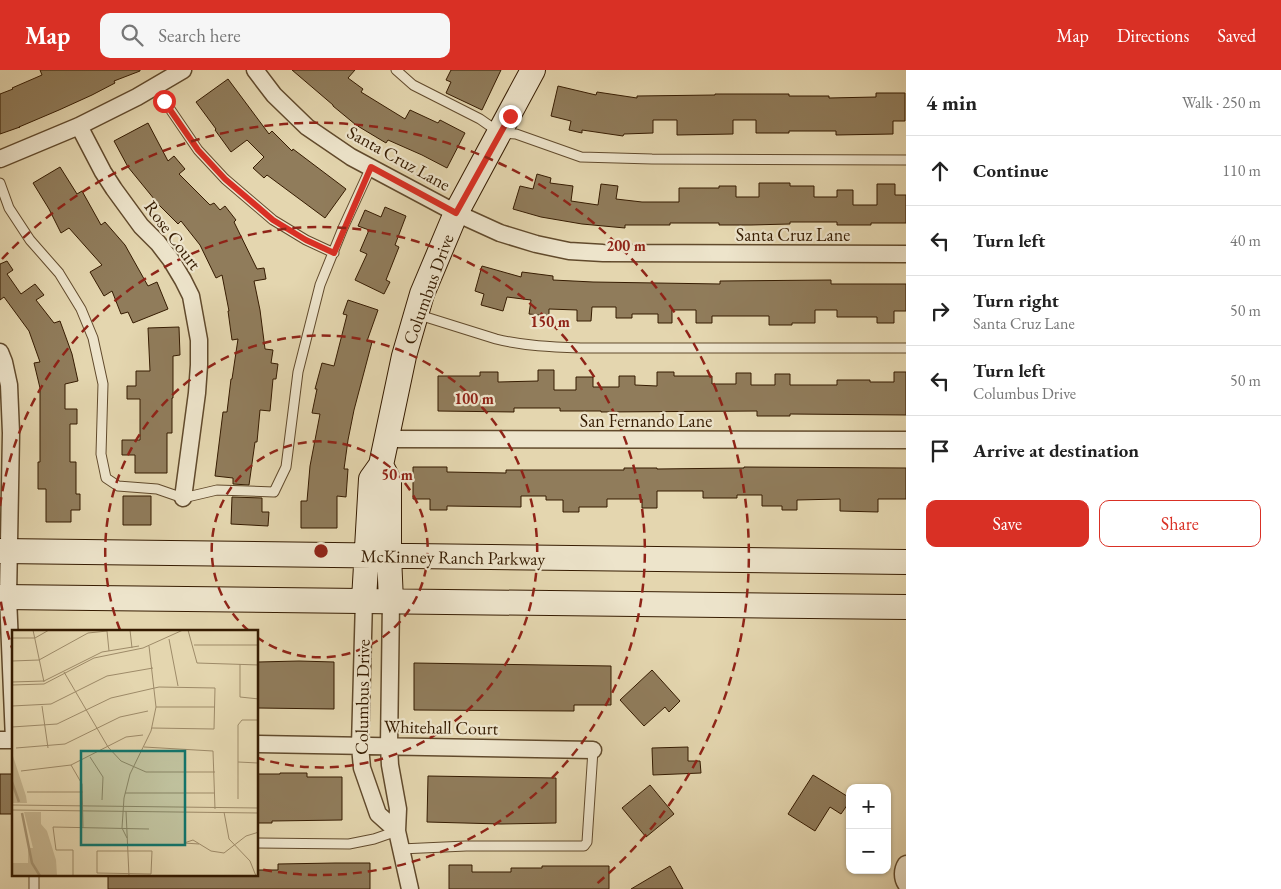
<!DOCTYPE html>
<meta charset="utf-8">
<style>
body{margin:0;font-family:"EB Garamond",serif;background:#f6f6f6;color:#222}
.controls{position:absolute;right:15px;bottom:15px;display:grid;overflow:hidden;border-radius:10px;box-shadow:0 1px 4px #0004}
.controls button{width:45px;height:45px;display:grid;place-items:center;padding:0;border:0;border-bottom:1px solid #e0e0e0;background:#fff;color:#222;font:25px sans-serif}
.stop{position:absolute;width:15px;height:15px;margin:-11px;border:4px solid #d93025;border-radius:50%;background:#fff}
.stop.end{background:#d93025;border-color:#fff;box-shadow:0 1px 5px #0008}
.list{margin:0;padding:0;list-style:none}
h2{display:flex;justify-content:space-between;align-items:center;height:65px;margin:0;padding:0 20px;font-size:21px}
h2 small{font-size:16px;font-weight:400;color:#767676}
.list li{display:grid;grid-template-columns:32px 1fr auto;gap:15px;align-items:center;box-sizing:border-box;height:70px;padding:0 20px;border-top:1px solid #e0e0e0}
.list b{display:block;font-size:19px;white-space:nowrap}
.list p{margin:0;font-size:16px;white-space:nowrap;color:#767676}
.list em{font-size:16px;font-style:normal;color:#767676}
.actions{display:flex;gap:10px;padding:15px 20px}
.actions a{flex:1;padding:11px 0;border:1px solid #d93025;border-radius:10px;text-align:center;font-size:18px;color:#d93025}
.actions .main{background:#d93025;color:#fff}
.icon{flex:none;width:28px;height:28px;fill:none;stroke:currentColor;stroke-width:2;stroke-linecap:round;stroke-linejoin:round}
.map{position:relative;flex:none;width:906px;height:819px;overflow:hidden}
header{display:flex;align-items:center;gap:30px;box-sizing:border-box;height:70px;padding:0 25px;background:#d93025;color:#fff}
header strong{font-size:24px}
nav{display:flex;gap:28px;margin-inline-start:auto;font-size:18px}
.search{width:350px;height:45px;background:#f6f6f6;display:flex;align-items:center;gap:12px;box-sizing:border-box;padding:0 18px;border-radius:10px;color:#767676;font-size:19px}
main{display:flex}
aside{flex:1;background:#fff}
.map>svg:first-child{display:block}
.building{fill:#907c5b;stroke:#351b01}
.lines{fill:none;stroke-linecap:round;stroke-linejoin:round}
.lane-casing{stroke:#614a2c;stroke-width:11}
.street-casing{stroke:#614a2c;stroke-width:19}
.secondary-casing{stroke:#351b01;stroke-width:26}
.lane{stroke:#ede4cb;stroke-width:9}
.street{stroke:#ede4cb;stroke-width:16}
.secondary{stroke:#ede4cb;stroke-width:24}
.route{stroke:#d93025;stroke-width:6}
.ring{fill:none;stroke:#8f2418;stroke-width:2.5;stroke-dasharray:9 6}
.labels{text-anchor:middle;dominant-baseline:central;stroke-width:4.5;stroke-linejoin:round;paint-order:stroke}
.street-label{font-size:18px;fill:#351b01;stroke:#ede4cb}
.inset-river{fill:none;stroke:#a89674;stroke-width:2.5}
.inset-road{fill:none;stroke:#9e8b69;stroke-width:1}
.view{fill:#0f766e;fill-opacity:0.15;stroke:#0f766e;stroke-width:2.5}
.inset-edge{fill:none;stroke:#351b01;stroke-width:2.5}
.centre{fill:#8f2418;stroke:#ede4cb;stroke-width:2.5}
.ring-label{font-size:15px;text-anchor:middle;font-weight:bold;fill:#8f2418;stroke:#ede4cb;stroke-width:4.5;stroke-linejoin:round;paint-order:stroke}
</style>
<header>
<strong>Map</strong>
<div class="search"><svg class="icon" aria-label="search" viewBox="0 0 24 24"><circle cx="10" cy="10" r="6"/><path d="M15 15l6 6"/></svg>Search here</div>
<nav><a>Map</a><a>Directions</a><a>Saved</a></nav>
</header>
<main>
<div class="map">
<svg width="906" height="819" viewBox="0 0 906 819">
<rect width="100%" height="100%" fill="#e4d6af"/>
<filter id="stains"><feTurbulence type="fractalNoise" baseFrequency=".004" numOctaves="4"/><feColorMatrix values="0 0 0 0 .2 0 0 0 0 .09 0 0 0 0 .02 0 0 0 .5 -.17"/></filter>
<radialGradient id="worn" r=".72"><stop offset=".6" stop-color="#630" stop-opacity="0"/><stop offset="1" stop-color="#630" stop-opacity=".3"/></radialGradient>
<path class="building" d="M40,0h100v1l-26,10 1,2 -23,12 -33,15 -40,17h1l-20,7v-40l13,-5 -1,-1 30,-13z
M292,0h63l-7,8 15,11 -2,3 44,27 5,-9 28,13 2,-3 25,13 -18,35 -25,-13 -34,-15 -2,3 -30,-18 -23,-19v-1z
M451,0h50l-19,40 -36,-17 5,-11 -5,-2z
M228,9l41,55 3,-3 20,20 1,-2 53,40 -21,29 -58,-43 -3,3 -11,-10 11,-11 -17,-17 -16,12 -16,-22 1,-1 -20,-27z
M558,16l38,9 1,-3 40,6v-2l78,-1v-1h74v2h40v2l47,-1v-4h29v28h-12v13l-57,1v-4h-47v2h-33v-13h-23v14l-56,1v-15h-24v13l-29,1 -1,2 -41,-6v3l-13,-3 2,-9 -20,-5z
M148,53l20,38 6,-5 11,13 -6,5 31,31 4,-2 6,7 5,-4 11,14 -2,2 23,47 7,-1 2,11 -12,2 6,29 5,39 8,1 -2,13 7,1 -2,15h-3l-3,32 -10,-1 -3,32h-2l-6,43 -16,-1v-6l-18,-2 8,-64h4l4,-33h1l6,-40 -6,1 -4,-29h1l-7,-36 -6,3 -16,-33 -19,-24 -3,3 -19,-19 -31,-38 -14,-26z
M60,97l17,27 5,-3 19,34 4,-3 20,23 23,41 9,-4 11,27 -35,14 -5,-11 -7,2 -9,-23 -8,5 -14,-24 12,-7 -33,-37 -8,5 -12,-24 -16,-26z
M537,104l14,4 -1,5 23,3 -2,15 27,4 3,-21 17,2 -2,13 26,3h37v-14h40v-2h17v11h23v-14h31v3h24v11h23v-7h16v15h24v-21h18v11h11v28h-35v2h-34v-3h-47v2l-39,1h-32v-2h-49v2h-45v3l-43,-4 -41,-7 -28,-8 7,-23 13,3z
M385,137l21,9 -11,29 4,2 -13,33 4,2 -6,12 -29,-14 12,-26 -7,-3 9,-21 -11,-4 7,-16 16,7z
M7,191l6,9 -6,4 14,20 14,-10 9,11 -8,5 18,23 6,-2 12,33 6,27 -13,3v25h12v15h-7v38h6v32h4v16h-9v12h-25v-33h-8v-27h2v-74l-6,-25 6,-1 -11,-31 -25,-34 -4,3v-36z
M482,196l39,11 1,-5 31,4v4l40,2 127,2v-3l111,-1v4h75v27h-12v12h-17v-6h-40v-7h-22v13h-23v2h-23v-9h-57v7h-16v-13h-24v13h-14v-9h-26v4h-16v-11h-24l-1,14h-14v-11l-28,-1v7l-20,-2 2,-14 -24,-3 -4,14 -22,-6 3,-11 -9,-3z
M348,230l30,10 -11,31 5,1 -18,68 -6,30 -4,29h4l-2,28 -9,-1v32h-36v-27h6l3,-35 10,-52 -8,-1 5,-24h-2l7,-26 12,3 13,-51 -4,-1z
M179,257l1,28 -7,1v42h-1v35h-5v40h-32v-18h-13v-15h18v-41h-13v-13h9v-15h14l-2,-43z
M538,300h16v20h22v-13h17v10h26v-11h16v9l22,1v-14h17v4h38v8h24v-11h15v12h24v-11h15v11h47v-5h33v2h24v-10h12v43l-116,-1v2h-33v-5l-156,1v-1h-41v-3h-46v4l-76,-1v-35h42v-4h18v10l40,-1z
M413,397h34v5l59,1v-3h118v-2h33v1l87,-1v-1l162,1v31h-28v13l-38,-1v-12l-43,1v10h-15v-4h-20v-11h-25v3h-34v-7h-46v17h-15v-9h-35v8h-28v5h-16v-12h-17v-4h-25v11l-74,-1v4h-17v-11h-17z
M123,426h28v29h-28z
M232,427l30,1v14h7l-1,14 -37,-2z
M299,591l35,1v47l-76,-1v-46z
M414,593l197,3v39h-37v6l-160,-1z
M652,600l28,31 -11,11 -4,-5 -21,19 -24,-26z
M688,677v14h12l1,12 -48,2 -1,-27z
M280,703h27v4h35v43l-70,1v2h-14v-49h22z
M0,704h14v40h-14z
M813,705l37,23v3l-9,13 -11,-7 -15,24 -27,-17z
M428,706l128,2v45l-55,1 -74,-2z
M650,715l24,29 -28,23 -24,-29z
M335,793h35v26h-262v-14h150v-5h20v-6z
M449,795h23v7h39v-4h31v-2h67v23h-160z
M670,796l13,23h-52z"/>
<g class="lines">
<g class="lane-casing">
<path id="lane" d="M396,0l17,15 67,34 20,14 16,1 65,23 71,2 254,1
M155,17l43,63 27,29 48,41 33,20 28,13
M0,113l9,25 21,32 29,33 22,36 12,29 10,46 -2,70 5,24 12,8 39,3 26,9 34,-8 57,2 12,-25 12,-95 22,-87 23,-57 28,-61
M416,244l80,25c28,7 57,8 85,9h325
M258,773l91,1 25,-5 23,-8
M401,779l65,-3h118l3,-4 6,-92
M34,819v-14"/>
</g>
<g class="street-casing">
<path id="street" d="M255,0l19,25 33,32 44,30 105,56 44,20 36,11 33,7 34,2 303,1
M79,56l24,46 11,17 27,37 17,17 13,17 12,20 8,16 8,44v25l-2,28 -14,105
M0,89l79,-33 58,-29 46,-27
M0,282l4,10 5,23 2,48 -3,164 6,143h-14
M386,369l520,1
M364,530l-4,146 2,22 16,46 19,17
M391,531l-2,145 1,19 8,44 -1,22 13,58
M258,674l335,6
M906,794c-4,6 -4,14 0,20"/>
</g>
<g class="secondary-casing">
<path id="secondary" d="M381,395l8,16v75l2,45
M0,481l906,11
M0,527l906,10
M364,530l7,-121 10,-14 23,-109 18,-62 34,-81 77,-143"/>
</g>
<use href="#lane" class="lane"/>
<use href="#street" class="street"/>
<use href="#secondary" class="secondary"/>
</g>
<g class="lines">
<path class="route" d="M164,31l34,49 27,29 48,41 33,20 28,13 37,-86 85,46 54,-97"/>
</g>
<g class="ring">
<path d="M249 561A108 108 0 1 1 258 568"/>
<path d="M120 560A216 216 0 1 1 258 688"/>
<path d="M14 584A324 324 0 0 1 0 526M0 436A324 324 0 1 1 259 799"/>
<path d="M2 189A432 432 0 1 1 593 817"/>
</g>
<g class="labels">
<g class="street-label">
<text transform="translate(399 88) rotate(29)">Santa Cruz Lane</text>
<text x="793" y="164">Santa Cruz Lane</text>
<text transform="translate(173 165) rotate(53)">Rose Court</text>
<text transform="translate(428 219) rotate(-70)">Columbus Drive</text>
<text x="646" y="350">San Fernando Lane</text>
<text transform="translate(453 487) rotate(1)">McKinney Ranch Parkway</text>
<text transform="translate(362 627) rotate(-89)">Columbus Drive</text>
<text transform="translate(441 657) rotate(1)">Whitehall Court</text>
</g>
</g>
<g transform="translate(12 560)">
<rect width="246" height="246" fill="#e4d6af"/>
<path d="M0,123l14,43 1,7h-15zM12,182h17v12l6,7 9,29 1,16h-45v-13h16v-15h5z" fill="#c6b691"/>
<path class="inset-river" d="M0,152l7,20M10,183l10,50 8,13"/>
<path class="inset-road" d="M21,0l11,52M118,0l2,18M176,0l9,33 62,2M95,1l2,20M0,8h23l14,-8M157,9l9,47M182,15h65M0,31l27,-1 49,-27 19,-2M228,34v33l19,2M52,42l44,75 13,14 25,11h69M0,52l32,-1 58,-29 37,-6M0,55l32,-1 50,-26 49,-10 40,-18M0,76l39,-2 56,-28 46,-8M30,76l6,42M144,77h59M0,97l45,-3 54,-26 48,-11 56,1 -1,41 -62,-1M132,117l69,4 2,58M4,118l49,-4 55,-27 28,-6M78,127l13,20 -1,23M226,132l20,1M59,135l11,19 1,44M9,141l50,-6 55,-28 17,-2M15,162h56M113,163h90M226,169v-74l4,-5h17M0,175l247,3M0,180l247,3M114,181l3,65M212,182l5,27 21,22 6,15M115,208l-5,-10 2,-30 6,-24 21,-43 5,-24 -7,-61M187,214l-15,-1 9,-3 18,11 13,2 22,-17 13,-4M85,221h55l-1,23 -54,-1zM61,246v-26h-17l-3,-23 96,2"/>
<path class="view" d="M69,121h104v94h-104z"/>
<rect width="246" height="246" class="inset-edge"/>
</g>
<circle cx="321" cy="481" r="8" class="centre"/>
<g class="ring-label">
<text x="626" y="181">200 m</text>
<text x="550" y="257">150 m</text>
<text x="474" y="334">100 m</text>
<text x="397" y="410">50 m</text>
</g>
<rect width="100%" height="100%" filter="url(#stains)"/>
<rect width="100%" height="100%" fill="url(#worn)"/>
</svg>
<div class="controls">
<button>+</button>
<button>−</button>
</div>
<div class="stop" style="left:164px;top:31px"></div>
<div class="stop end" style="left:510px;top:46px"></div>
</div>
<aside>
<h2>4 min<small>Walk · 250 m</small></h2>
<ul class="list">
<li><svg class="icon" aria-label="ahead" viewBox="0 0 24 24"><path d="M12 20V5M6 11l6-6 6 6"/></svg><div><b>Continue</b></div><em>110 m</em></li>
<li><svg class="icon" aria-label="left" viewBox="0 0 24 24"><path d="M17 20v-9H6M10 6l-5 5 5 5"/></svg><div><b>Turn left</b></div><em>40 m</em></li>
<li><svg class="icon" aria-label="right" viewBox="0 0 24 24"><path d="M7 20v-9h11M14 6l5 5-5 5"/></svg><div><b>Turn right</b><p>Santa Cruz Lane</p></div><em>50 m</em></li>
<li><svg class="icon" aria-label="left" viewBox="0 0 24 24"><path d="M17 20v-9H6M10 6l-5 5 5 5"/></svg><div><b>Turn left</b><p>Columbus Drive</p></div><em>50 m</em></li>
<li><svg class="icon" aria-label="arrive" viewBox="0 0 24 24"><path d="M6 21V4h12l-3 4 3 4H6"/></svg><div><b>Arrive at destination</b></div></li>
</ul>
<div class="actions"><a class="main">Save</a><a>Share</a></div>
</aside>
</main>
